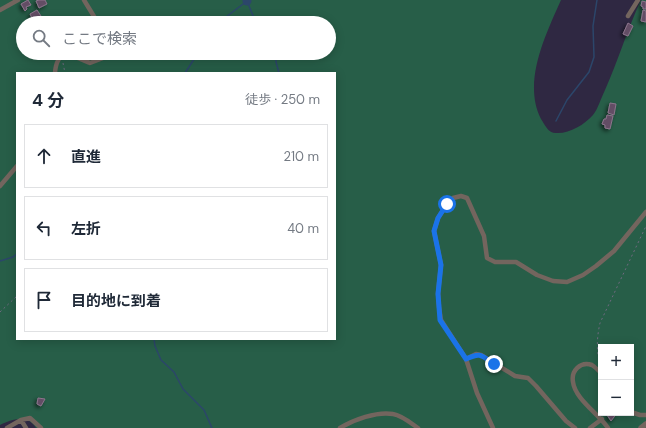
<!DOCTYPE html>
<html lang="ja">
<meta charset="utf-8">
<style>
body{margin:0;font-family:"DM Sans","Noto Sans JP",sans-serif;background:#f6f6f7;color:#1f2937}
.controls{position:absolute;right:12px;bottom:12px;display:grid;overflow:hidden;border-radius:0px;box-shadow:0 2px 10px #0003}
.controls button{width:36px;height:36px;display:grid;place-items:center;padding:0;border:0;border-bottom:1px solid #e0e1e3;background:#fff;color:#1f2937;font:20px sans-serif}
.stop{position:absolute;width:12px;height:12px;margin:-9px;border:3px solid #1a73e8;border-radius:50%;background:#fff}
.stop.end{background:#1a73e8;border-color:#fff;box-shadow:0 1px 4px #0008}
.list{margin:0;padding:0;list-style:none}
h2{display:flex;justify-content:space-between;align-items:center;height:52px;margin:0;padding:0 16px;font-size:17px}
h2 small{font-size:13px;font-weight:400;color:#747a83}
.list li{display:grid;grid-template-columns:26px 1fr auto;gap:12px;align-items:center;box-sizing:border-box;height:64px;margin:0 8px 8px;padding:0 8px;border:1px solid #e0e1e3;border-radius:0px}
.list b{display:block;font-size:15px;white-space:nowrap}
.list em{font-size:13px;font-style:normal;color:#747a83}
.icon{flex:none;width:22px;height:22px;fill:none;stroke:currentColor;stroke-width:2;stroke-linecap:round;stroke-linejoin:round}
.map{position:relative;flex:none;width:646px;height:428px;overflow:hidden}
.search{position:absolute;background:#fff;box-shadow:0 2px 10px #0003;left:16px;top:16px;width:320px;height:44px;display:flex;align-items:center;gap:10px;box-sizing:border-box;padding:0 14px;border-radius:22px;color:#747a83;font-size:15px}
.panel{position:absolute;background:#fff;box-shadow:0 2px 10px #0003;left:16px;top:72px;width:320px;height:268px;border-radius:0px}
.map>svg:first-child{display:block}
.forest{fill:#275e48;fill-rule:evenodd}
.lines{fill:none;stroke-linecap:round;stroke-linejoin:round}
.stream{stroke:#2c466a;stroke-width:1.5}
.river{stroke:#2c466a;stroke-width:9}
.building{fill:#644e65;stroke:#8c748c;filter:url(#shadow)}
.path{stroke:#6f6a80;stroke-width:1;stroke-dasharray:2 3;stroke-linecap:butt}
.minor{stroke:#73655e;stroke-width:4.5}
.tertiary{stroke:#73655e;stroke-width:5.5}
.route{stroke:#1a73e8;stroke-width:5}
</style>
<div class="map">
<svg width="646" height="428" viewBox="0 0 646 428">
<defs>
<filter id="shadow"><feDropShadow dx="-2" dy="2" stdDeviation="2" flood-color="#0009"/></filter>
</defs>
<rect width="100%" height="100%" fill="#2f2842"/>
<path class="forest" d="M0,0h561c-15,34 -39,82 -20,119 4,6 7,14 15,14 13,1 28,-8 37,-18 5,-6 8,-17 12,-25 13,-29 22,-60 36,-90h5v428h-610c-8,-14 -24,-9 -36,-3zM23,23h306v30h-306zM17,73h318v266h-318zM601,347h30v66h-30z"/>
<g class="lines">
<path class="stream" d="M218,23l29,-22 9,22
M276,53v9l3,11
M185,73l13,-20
M556,121l11,-21 22,-28 5,-15 -1,-31 4,-26
M0,261l13,-4 4,-3
M154,339l1,7 6,14 13,12 9,17 21,21 8,18"/>
<path class="river" d="M247,0v1"/>
</g>
<path class="building" d="M28,0l3,5 -5,2 1,2 -2,2 -4,-7z
M39,0h6l2,4 -8,4 -3,-7z
M642,1l4,1v7h-3v-2l-2,-1z
M37,10l4,6 -8,4 -3,-6z
M643,10l3,1v11l-5,-1z
M628,23l5,3 -5,10 -5,-2z
M610,103l6,1 -2,11 -6,-2z
M607,115l6,1 -3,13 -5,-1v-3l-3,-1 2,-5h2z
M38,398l7,1 -4,7 -4,-2z
M611,413h6l-6,8 -4,-6z"/>
<g class="lines">
<path class="path" d="M63,63l2,10
M0,312l17,-16
M600,364c-4,-13 -3,-28 0,-41l46,-97"/>
<path class="minor" d="M84,0l14,23
M0,10l18,-10
M628,16l10,-16
M55,73c2,-27 18,-17 35,-10l13,-5 4,-5
M0,186l17,-20
M466,359l10,-5 5,1 34,21 13,2 8,8 30,35 9,7
M601,373c-3,-3 -6,-6 -9,-8 -12,-4 -21,6 -19,17 2,17 26,32 35,46
M631,412l9,3h6
M21,420l5,8
M7,428l14,-8 9,-2 11,10
M340,428c13,-8 37,-17 53,-14 8,1 18,9 25,14
M493,428l-16,-35 -11,-34 -25,-39 -2,-13 -1,-14 3,-28 -7,-34 4,-13 9,-14 6,-6 8,-2 6,2 17,38 3,22 8,4h21l21,13 16,6 14,1 16,-7 13,-9 18,-15 32,-39
M590,428l12,-9"/>
<path class="tertiary" d="M641,428l5,-4"/>
</g>
<g class="lines">
<path class="route" d="M447,204l-9,14 -4,13 7,34 -3,29 2,26 26,39c15,-7 15,-4 28,5"/>
</g>
</svg>
<div class="controls">
<button>+</button>
<button>−</button>
</div>
<div class="stop" style="left:447px;top:204px"></div>
<div class="stop end" style="left:494px;top:364px"></div>
<div class="search"><svg class="icon" aria-label="search" viewBox="0 0 24 24"><circle cx="10" cy="10" r="6"/><path d="M15 15l6 6"/></svg>ここで検索</div>
<section class="panel">
<h2>4 分<small>徒歩 · 250 m</small></h2>
<ul class="list">
<li><svg class="icon" aria-label="ahead" viewBox="0 0 24 24"><path d="M12 20V5M6 11l6-6 6 6"/></svg><div><b>直進</b></div><em>210 m</em></li>
<li><svg class="icon" aria-label="left" viewBox="0 0 24 24"><path d="M17 20v-9H6M10 6l-5 5 5 5"/></svg><div><b>左折</b></div><em>40 m</em></li>
<li><svg class="icon" aria-label="arrive" viewBox="0 0 24 24"><path d="M6 21V4h12l-3 4 3 4H6"/></svg><div><b>目的地に到着</b></div></li>
</ul>
</section>
</div>
